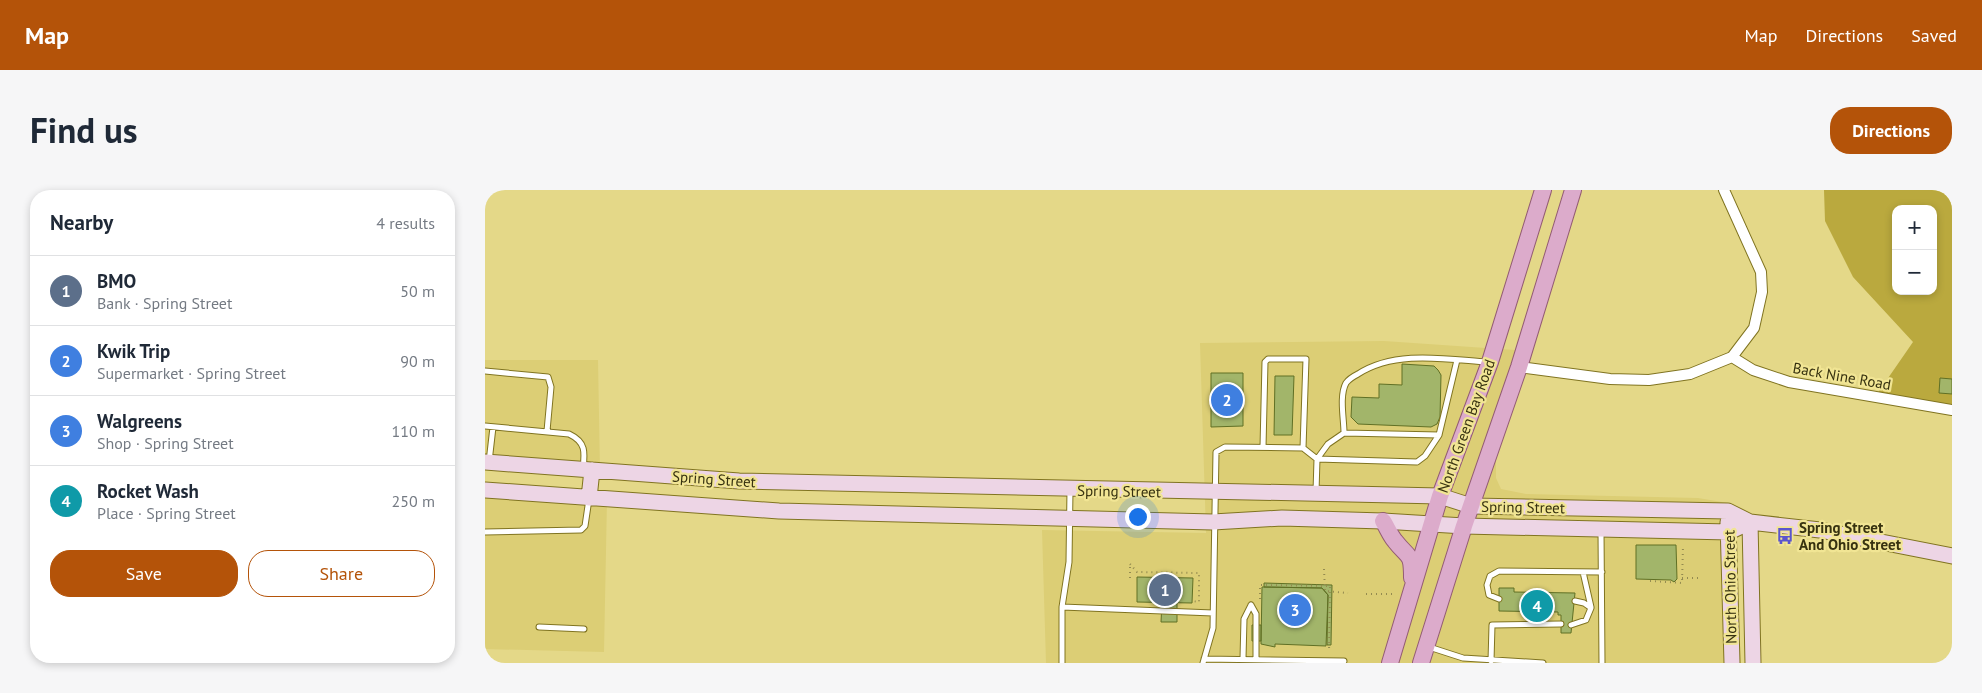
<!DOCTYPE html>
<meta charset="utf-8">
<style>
body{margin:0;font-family:"PT Sans",sans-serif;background:#f6f6f7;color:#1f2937}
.controls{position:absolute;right:15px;top:15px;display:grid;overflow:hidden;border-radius:10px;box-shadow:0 2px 8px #0003}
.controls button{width:45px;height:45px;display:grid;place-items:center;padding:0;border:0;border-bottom:1px solid #e0e1e3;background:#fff;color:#1f2937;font:25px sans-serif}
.you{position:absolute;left:652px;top:326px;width:18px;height:18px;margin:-12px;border:4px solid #fff;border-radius:50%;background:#1a73e8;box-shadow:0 0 0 8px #1a73e833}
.badge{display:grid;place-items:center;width:32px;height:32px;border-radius:50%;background:#b45309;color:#fff;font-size:16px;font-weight:700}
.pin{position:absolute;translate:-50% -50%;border:2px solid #fff;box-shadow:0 1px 5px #0006}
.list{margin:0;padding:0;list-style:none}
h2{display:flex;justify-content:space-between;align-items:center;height:65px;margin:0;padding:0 20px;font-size:21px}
h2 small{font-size:16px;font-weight:400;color:#747a83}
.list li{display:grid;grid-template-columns:32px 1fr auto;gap:15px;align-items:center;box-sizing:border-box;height:70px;padding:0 20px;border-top:1px solid #e0e1e3}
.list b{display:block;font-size:19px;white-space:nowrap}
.list p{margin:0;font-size:16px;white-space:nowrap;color:#747a83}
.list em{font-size:16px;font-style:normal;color:#747a83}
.actions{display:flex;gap:10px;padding:15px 20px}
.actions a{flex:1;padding:11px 0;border:1px solid #b45309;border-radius:20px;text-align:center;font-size:18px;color:#b45309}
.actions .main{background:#b45309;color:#fff}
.map{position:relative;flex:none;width:1467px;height:473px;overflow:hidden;border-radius:20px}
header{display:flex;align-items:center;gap:30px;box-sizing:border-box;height:70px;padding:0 25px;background:#b45309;color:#fff}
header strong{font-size:24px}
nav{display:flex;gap:28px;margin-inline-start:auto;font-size:18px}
.intro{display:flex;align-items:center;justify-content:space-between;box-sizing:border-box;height:120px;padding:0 30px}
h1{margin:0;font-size:35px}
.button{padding:12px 22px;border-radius:20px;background:#b45309;color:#fff;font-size:18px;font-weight:700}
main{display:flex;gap:30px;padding:0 30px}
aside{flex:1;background:#fff;border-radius:20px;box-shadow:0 2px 8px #0003}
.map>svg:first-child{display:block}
.built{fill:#dcce75}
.green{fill:#baa93e;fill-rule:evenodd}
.building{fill:#a2b56a;stroke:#607025}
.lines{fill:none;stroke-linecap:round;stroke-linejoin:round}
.lane-casing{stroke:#807421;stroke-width:7}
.street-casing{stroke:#807421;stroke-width:12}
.secondary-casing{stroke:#807421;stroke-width:17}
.primary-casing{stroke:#935c73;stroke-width:18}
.path{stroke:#948b50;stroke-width:2;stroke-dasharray:1 4;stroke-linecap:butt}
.lane{stroke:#fff;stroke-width:5}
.street{stroke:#fff;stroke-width:10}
.secondary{stroke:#edd5e5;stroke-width:15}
.primary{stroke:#dcabcb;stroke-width:16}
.labels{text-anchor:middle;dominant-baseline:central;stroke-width:4.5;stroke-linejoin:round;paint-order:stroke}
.street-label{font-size:15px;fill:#373210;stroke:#f1e594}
.poi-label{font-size:15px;font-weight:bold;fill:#373210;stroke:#f1e594;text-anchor:start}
</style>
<header>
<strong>Map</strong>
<nav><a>Map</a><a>Directions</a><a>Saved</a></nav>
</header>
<div class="intro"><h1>Find us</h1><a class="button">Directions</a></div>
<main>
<aside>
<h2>Nearby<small>4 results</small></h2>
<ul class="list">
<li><span class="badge" style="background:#5c6f8a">1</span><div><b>BMO</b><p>Bank · Spring Street</p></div><em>50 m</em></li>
<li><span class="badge" style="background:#3f7fe0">2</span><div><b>Kwik Trip</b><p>Supermarket · Spring Street</p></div><em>90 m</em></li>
<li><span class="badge" style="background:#3f7fe0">3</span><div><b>Walgreens</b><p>Shop · Spring Street</p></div><em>110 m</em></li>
<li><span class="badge" style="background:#0f9aa8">4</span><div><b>Rocket Wash</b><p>Place · Spring Street</p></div><em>250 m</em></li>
</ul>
<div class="actions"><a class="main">Save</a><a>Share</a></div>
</aside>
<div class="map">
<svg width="1467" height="473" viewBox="0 0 1467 473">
<rect width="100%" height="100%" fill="#e4d888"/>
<path class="built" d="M899,151l147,10 -35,107v20l5,11 25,5 172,4 36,6 7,159h-695l-4,-133 164,3 -6,-190z
M0,170h113l2,111 -115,-10z
M0,300l122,10 -3,152 -119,-3z"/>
<path class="green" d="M1339,0h128v220l-77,-13 38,-55 -60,-65 -28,-56zM1411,19h37v82h-37z"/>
<path class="building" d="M917,174l32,2 4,4 3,5 -1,42 -3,7 -6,3 -73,-3 -7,-7 1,-20 27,1v-14l23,1z
M726,183h32v53l-32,1z
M790,186h19l-2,59h-18z
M1455,188l12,1v15l-13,-1z
M1151,355h40l1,34 -3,3 -3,-2 -35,-1z
M652,387l56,1 -1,25 -55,-1z
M779,393l68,2 -1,60h-4l1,-50 -6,-7 -58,-1z
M777,397l60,1 6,7 -2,51 -51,-2v3l-14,-3z
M1014,398h15v4l61,1 -4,40h-10v-18h-3v-3l-59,-1z
M677,412l15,1v19h-16z
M767,435h9v16h-9z"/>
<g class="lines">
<g class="lane-casing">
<path id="lane" d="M0,181l63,6 3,10 -4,44
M0,236l84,8c17,8 16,18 14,35
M859,243c0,-14 -5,-37 2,-50 3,-4 8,-7 12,-9 37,-24 87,-15 129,-12
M778,257l2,-85 3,-3h38l-3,89
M4,272l4,-35
M831,302l1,-33 11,-15 16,-11 95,2 18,-75
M1116,341l1,132
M0,342l96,-2 4,-4 4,-27
M1098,382l8,35
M1014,409l-10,-4 -2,-10 3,-9 9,-5 103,1
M766,415l5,9v45
M577,417l151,6
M1086,435l15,-5 5,-12 -7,-5 -9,-2
M54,437l45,2
M944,457l34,11 80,5
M758,468l1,-39 7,-14
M719,469l140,2
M1006,471l1,-36 69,-1
M577,473v-56l7,-45 1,-72
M718,473l10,-35 3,-176 9,-5 78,1 14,11 100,3 8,-6 14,-21"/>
</g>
<g class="street-casing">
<path id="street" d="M1247,167l21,13 36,12 163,28
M1034,177l91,12 39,1 41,-6 42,-17 22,-29 8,-36 -1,-20 -37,-82"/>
</g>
<g class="secondary-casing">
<path id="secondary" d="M0,272l254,19 701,15 31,10 257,5 22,11 70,8 132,26
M0,300l294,21 434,11 69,-4 101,3 81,5 265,6 21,-10
M104,308l3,-28
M1243,332l4,141
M1265,332l3,141"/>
</g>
<g class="primary-casing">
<path id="primary" d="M898,331c4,6 7,14 12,20 14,18 17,11 17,37
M905,473l50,-167 50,-134 53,-172
M936,473l43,-137 55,-159 54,-177"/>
</g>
<path class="path" d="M645,374l7,8 62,1v29l-7,-1
M839,379l1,22 23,2
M645,388v-14
M1197,388h16
M1165,391l32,2 1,-37
M881,404h30
M775,409v-14l70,1 -1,66"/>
<use href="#lane" class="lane"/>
<use href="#street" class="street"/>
<use href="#secondary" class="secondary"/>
<use href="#primary" class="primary"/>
</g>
<defs>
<g id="bus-bare" transform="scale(1.35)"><path d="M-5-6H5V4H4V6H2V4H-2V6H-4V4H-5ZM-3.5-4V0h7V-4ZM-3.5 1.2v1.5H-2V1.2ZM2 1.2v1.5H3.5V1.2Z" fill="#5b55cd" stroke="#f1e594" stroke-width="2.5" paint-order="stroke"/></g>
</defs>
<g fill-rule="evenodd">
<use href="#bus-bare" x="1300" y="346"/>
</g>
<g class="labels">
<g class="street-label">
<text transform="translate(1357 186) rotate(10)">Back Nine Road</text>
<text transform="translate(981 236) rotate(-70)">North Green Bay Road</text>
<text transform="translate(229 289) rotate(4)">Spring Street</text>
<text transform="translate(634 301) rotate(1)">Spring Street</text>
<text transform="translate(1038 317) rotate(1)">Spring Street</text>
<text transform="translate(1245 397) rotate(-91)">North Ohio Street</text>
</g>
<g class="poi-label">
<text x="1314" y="337">Spring Street<tspan x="1314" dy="17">And Ohio Street</tspan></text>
</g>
</g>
</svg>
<div class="controls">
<button>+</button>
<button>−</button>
</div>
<div class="you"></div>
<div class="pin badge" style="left:680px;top:400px;background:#5c6f8a">1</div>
<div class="pin badge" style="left:742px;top:210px;background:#3f7fe0">2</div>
<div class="pin badge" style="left:810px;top:420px;background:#3f7fe0">3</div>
<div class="pin badge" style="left:1052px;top:416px;background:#0f9aa8">4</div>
</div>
</main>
